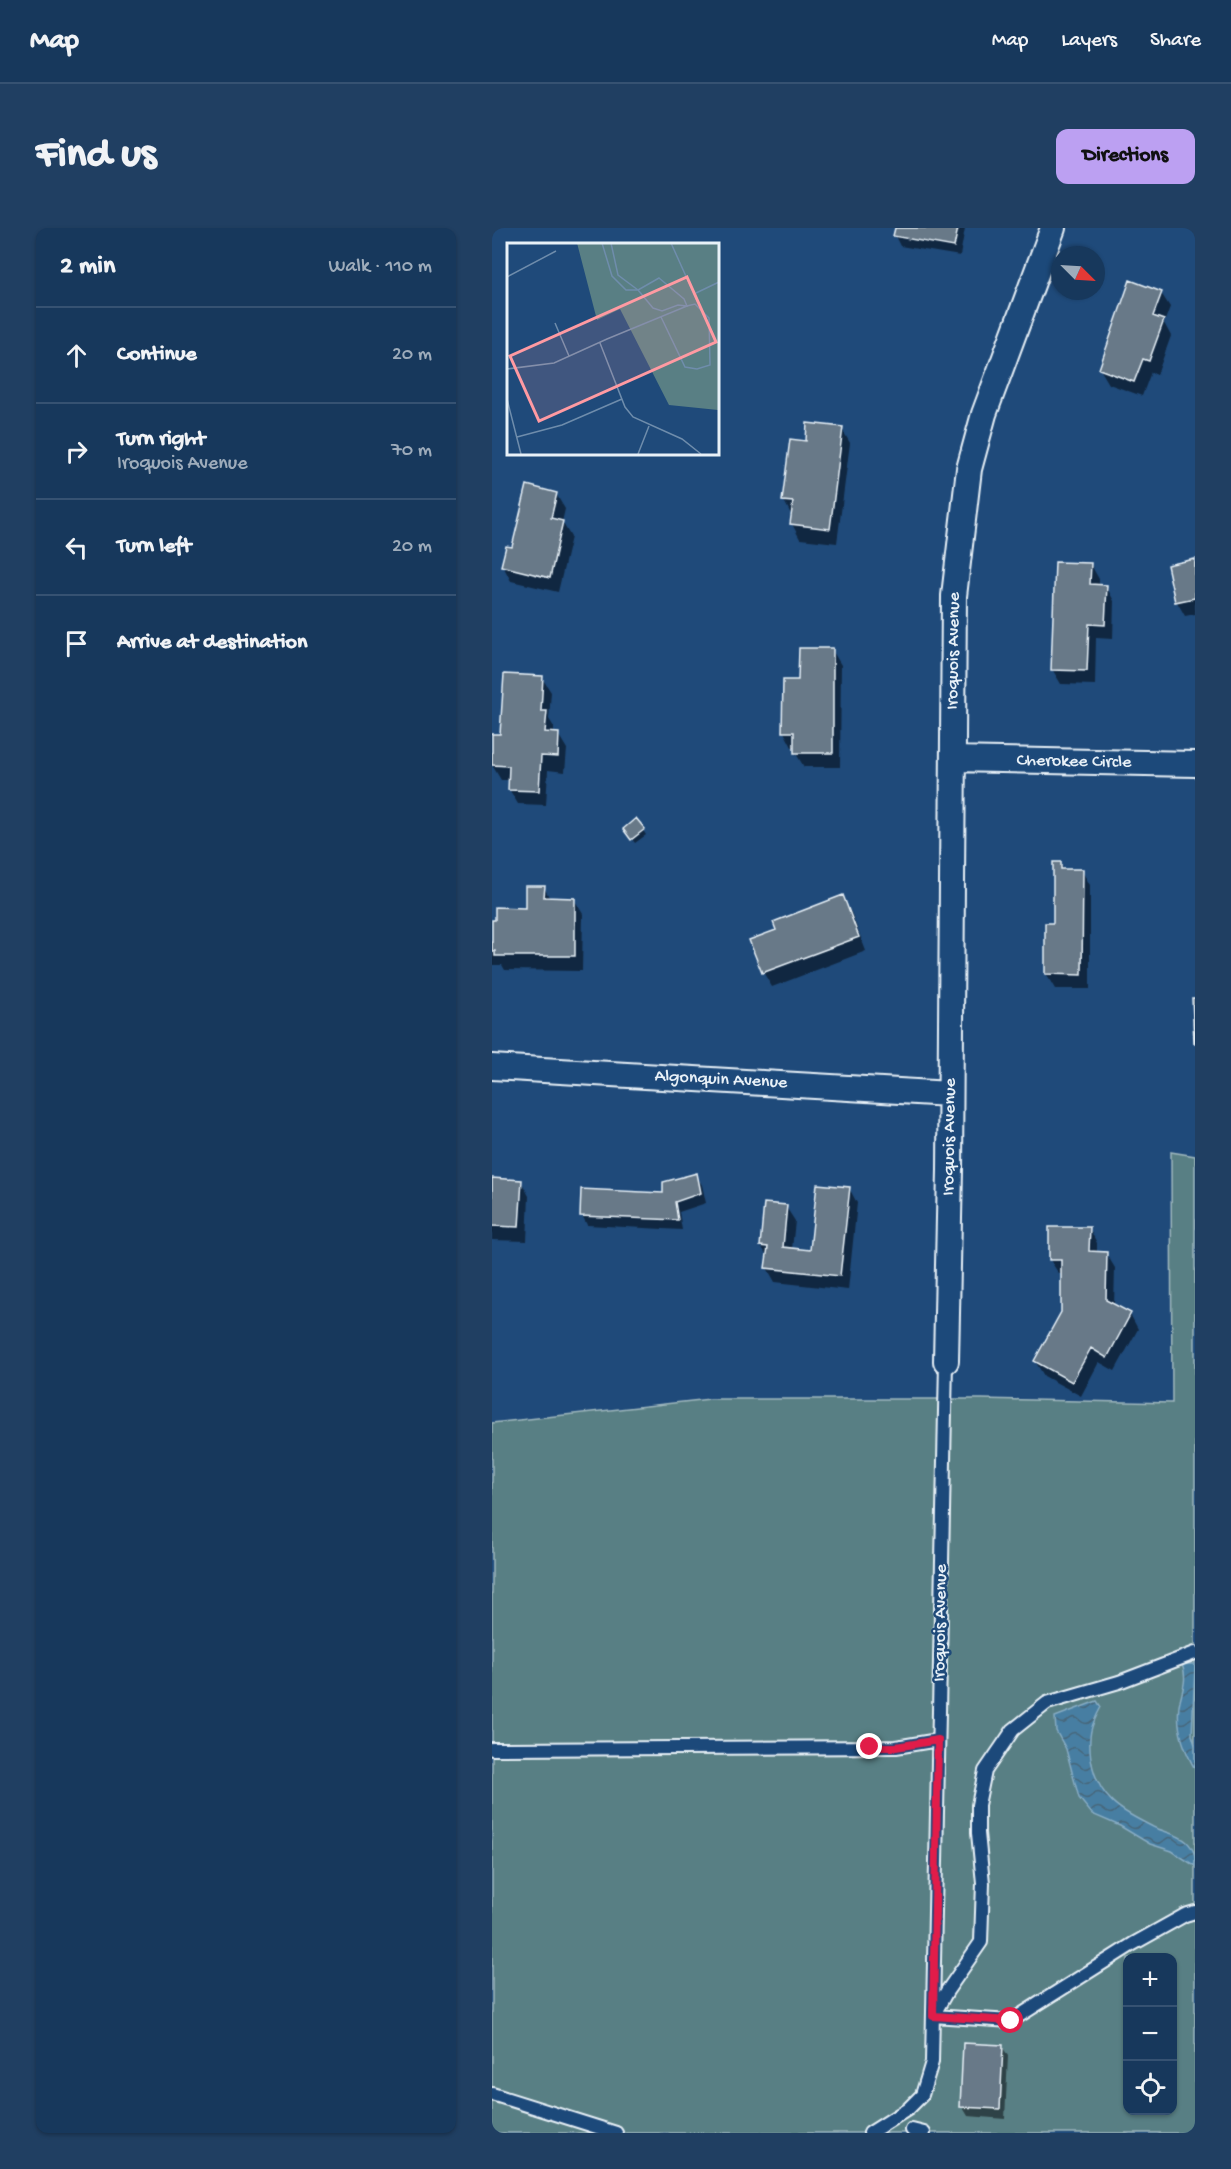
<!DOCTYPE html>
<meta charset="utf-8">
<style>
body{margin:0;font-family:"Gochi Hand",sans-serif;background:#203f62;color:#f1f3f6}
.controls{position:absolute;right:18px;bottom:18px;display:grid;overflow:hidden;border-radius:12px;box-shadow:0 2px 4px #0004}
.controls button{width:54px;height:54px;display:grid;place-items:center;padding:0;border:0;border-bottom:2px solid #365272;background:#17385c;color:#f1f3f6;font:30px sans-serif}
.compass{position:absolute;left:559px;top:18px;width:54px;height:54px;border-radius:50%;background:#17385c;box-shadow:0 2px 4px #0004;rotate:114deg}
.stop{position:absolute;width:18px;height:18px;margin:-14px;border:4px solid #e11d48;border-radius:50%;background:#fff}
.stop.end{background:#e11d48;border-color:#fff;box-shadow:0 2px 6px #0008}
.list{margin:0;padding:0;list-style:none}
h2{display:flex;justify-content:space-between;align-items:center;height:78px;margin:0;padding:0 24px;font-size:26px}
h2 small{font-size:20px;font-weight:400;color:#9eacbb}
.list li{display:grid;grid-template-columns:39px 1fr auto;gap:18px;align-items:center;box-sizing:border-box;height:96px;padding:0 24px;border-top:2px solid #365272}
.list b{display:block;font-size:22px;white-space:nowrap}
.list p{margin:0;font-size:20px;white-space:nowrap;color:#9eacbb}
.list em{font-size:20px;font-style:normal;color:#9eacbb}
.icon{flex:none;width:33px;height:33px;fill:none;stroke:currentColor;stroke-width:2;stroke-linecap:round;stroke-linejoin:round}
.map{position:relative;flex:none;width:703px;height:1905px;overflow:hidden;border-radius:12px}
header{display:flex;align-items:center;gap:36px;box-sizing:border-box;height:84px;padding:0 30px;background:#17385c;border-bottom:2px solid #365272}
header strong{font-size:28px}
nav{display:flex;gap:33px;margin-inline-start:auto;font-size:21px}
.intro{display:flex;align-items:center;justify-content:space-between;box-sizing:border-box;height:144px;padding:0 36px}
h1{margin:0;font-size:42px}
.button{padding:15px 27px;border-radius:12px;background:#bca0f2;color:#111;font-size:21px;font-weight:700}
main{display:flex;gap:36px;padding:0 36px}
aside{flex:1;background:#17385c;border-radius:12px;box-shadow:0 2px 4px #0004}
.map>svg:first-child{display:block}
.green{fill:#597f84;stroke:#a0b8be;stroke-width:1.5;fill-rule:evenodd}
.water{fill:url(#water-waves);stroke:#87acc4;stroke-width:1.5}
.shadow{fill:#0007}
.building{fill:#687988;stroke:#e8f1f8;stroke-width:1.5}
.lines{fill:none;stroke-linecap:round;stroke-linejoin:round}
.lane-casing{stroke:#e8f1f8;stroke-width:16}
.street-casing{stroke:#e8f1f8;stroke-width:28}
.lane{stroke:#1f4a7a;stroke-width:12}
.street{stroke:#1f4a7a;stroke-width:24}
.route{stroke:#e11d48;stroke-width:8}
.labels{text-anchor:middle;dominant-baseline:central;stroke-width:5;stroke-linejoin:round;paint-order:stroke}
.street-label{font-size:18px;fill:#e8f1f8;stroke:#1f4a7a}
.inset-road{fill:none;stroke:#6f8dac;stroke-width:1.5}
.view{fill:#ff9aa2;fill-opacity:0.15;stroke:#ff9aa2;stroke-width:3}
.inset-edge{fill:none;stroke:#e8f1f8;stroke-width:3}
</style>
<header>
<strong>Map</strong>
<nav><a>Map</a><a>Layers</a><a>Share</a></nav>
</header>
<div class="intro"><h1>Find us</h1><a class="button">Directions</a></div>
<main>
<aside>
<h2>2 min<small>Walk · 110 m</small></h2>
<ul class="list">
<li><svg class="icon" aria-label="ahead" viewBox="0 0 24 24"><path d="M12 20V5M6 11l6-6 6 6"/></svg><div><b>Continue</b></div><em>20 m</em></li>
<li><svg class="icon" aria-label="right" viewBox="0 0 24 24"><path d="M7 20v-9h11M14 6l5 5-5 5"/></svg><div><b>Turn right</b><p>Iroquois Avenue</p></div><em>70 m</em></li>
<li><svg class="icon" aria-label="left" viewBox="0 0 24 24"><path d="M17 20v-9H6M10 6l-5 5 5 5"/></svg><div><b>Turn left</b></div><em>20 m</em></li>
<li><svg class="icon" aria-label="arrive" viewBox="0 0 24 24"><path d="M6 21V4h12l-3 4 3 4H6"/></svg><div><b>Arrive at destination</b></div></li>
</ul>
</aside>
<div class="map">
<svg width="703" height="1905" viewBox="0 0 703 1905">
<defs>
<pattern id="water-waves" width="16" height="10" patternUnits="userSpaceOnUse" patternTransform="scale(1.5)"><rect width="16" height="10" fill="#467ea2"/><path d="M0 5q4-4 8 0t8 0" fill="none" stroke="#46667a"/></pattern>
</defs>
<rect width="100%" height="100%" fill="#1f4a7a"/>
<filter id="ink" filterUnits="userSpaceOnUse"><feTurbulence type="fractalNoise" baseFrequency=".0167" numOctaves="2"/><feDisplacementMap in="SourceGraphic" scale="12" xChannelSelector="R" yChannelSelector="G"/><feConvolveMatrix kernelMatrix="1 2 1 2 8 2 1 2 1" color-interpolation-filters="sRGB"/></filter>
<g filter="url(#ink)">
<path class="green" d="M679,924l24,4v977h-703v-710l218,-24h272l190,4zM636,1730h44v152h-44z"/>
<path class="water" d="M690,1436h13l-3,71 3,10v24c-11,-19 -19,-40 -16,-63 3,-16 9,-26 3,-42z
M605,1473l4,6c-11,20 -13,29 -10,52 7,40 29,51 62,68 11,5 26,7 34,15 8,8 8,14 8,24l-23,-15 -22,-7 -30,-18 -28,-12 -13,-16 -13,-49 -10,-18 -1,-14z"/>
<path class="shadow" d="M404,0h69l-5,28 -60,-10 -5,-10z
M669,65l9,14 -6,16 7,13 -14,39 -6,-3 -9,24 -33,-12 -9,-15z
M350,201l8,14 -13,100 -37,-4 -8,-15v-8l-8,-15 23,-59z
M64,266l9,15 -3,13 9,15 -13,55 -47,-11 -8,-15 10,-17z
M703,332v54l-10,2 -8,-14z
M599,337l8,14v7h7l8,15 -1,38 -17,-1 -1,47 -34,-1 -9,-15z
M340,422l9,15 -1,102h-36l-9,-15v-5h-3l-8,-15v-50l16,-1z
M50,450l9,14 -2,27 5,8v7h4l9,15 -2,23 -17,-2 -2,35 -28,-1 -9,-15 1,-9h-9l-9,-15 10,-29z
M144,592l10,15 -11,8 -8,-10z
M568,635l4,7 18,1 8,14v104h-35l-9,-15z
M52,659l6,12h24l9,15 -1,57 -77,-1 -3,-5h-10v-44l35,-12z
M350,669l9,15 15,39 -94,36 -9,-15 14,-41z
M204,947l6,10 4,18 -27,9 3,18 -95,-5 -5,-10 82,-21z
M0,952l29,1 8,15 -2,45 -35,-1z
M357,960l8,15 -9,87 -73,-8 -8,-14 1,-11 -7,-11 25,-39 9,14 -3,28 20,2z
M597,1000l8,15v10h9l9,15 -1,38 16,8 8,15 -23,42 -16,-9 -18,34 -37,-20 -9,-15 28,-49v-38h-4l-9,-14z
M510,1818l6,10 -3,63 -37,-3 -6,-10z"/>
<path class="building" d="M403,0h63l-4,19 -61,-11z
M638,52l32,12 -9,24 11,4 -15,41 -6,-2 -9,23 -35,-13z
M315,195l36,4 -13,102 -40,-5 3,-22 -11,-1 8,-62 16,2z
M35,257l30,8 -6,25 12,3 -13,57 -49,-12 5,-20 6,1z
M703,331v39l-20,4 -8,-37z
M563,334l36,1 -1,21 17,1 -2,40 -16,-1 -2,47 -36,-1z
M307,420h34v105h-39v-21h-12l1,-52h15z
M12,446l39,2 -2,35h6l-2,21 14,1 -1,24 -17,-1 -2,35 -31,-1 1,-24 -17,-1v-31h8z
M144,590l9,11 -14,11 -8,-11z
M561,634h8v7h22l-1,106 -37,-1v-51h8z
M33,658h20l-1,11 31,1v58h-80v-5h-3v-31h3v-13l30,1z
M351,667l16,42 -97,36 -13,-33 27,-10 -3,-8z
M700,770h3v45h-1z
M205,945l4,20 -26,9 3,18 -98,-4 1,-27 82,4v-11z
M0,950l30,2 -3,47 -27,-1z
M325,956l33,3 -10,89 -75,-8 3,-21 -8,-1 4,-43 23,2 -4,42 27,3z
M557,999h41l-1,24 18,1 -1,48 25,13 -24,45 -16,-10 -19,34 -38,-21 27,-49v-52h-12z
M471,1815l40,2 -3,64 -40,-2z"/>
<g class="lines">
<g class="lane-casing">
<path id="lane" d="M703,1425l-76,29 -72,21 -34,27 -28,41 -7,34v28l5,50 -2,59 -34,49 -14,25 78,5 122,-77 52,-29 10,-3
M0,1521l404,-2 42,-7
M0,1866l124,39
M420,1902l12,3
M378,1905l38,-24 14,-14 10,-33 14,-701"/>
</g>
<g class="street-casing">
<path id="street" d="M461,531l242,5
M0,839l458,27
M454,1133l4,-191 4,-574 15,-127 15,-55 69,-186"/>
</g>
<use href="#lane" class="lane"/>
<use href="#street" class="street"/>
</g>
</g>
<g class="lines" filter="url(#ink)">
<path class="route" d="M378,1519h26l42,-7 -5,276 78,5"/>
</g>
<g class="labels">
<g class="street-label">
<text transform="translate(462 423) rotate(-89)">Iroquois Avenue</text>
<text transform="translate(582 534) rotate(1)">Cherokee Circle</text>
<text transform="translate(229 852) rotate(3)">Algonquin Avenue</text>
<text transform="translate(458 909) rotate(-89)">Iroquois Avenue</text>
<text transform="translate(449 1395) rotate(-89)">Iroquois Avenue</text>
</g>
</g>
<g transform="translate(15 15)">
<rect width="212" height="212" fill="#1f4a7a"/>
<path d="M70,0h141v167l-49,-5 -49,-96 -23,11z" fill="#597f84"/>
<path class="inset-road" d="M95,0l10,33 14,14h12M104,0l7,32 20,15M164,0l27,60M0,34l49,-26M152,35l25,21 3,7 -9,-1 -16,6 -9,-3 -15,-18zM189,50l23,-11M48,80l14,33M93,100l25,64 8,10 49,22 19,15M0,126l47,-6 53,-24 80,-33 8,-2 14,14 1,47 -13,4 -12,-2 -24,-50M0,156l14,55M10,194l45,-12 60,-26M131,211l11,-28"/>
<path class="view" d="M180,34l29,65 -177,79 -29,-65z"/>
<rect width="212" height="212" class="inset-edge"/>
</g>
</svg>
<div class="controls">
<button>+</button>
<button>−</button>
<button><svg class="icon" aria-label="locate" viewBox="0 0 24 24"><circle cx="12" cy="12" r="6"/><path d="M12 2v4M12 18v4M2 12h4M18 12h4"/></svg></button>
</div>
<svg class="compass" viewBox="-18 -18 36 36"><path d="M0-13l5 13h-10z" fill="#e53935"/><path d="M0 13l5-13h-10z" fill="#9eacbb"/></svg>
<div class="stop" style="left:519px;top:1793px"></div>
<div class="stop end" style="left:378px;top:1519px"></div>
</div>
</main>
